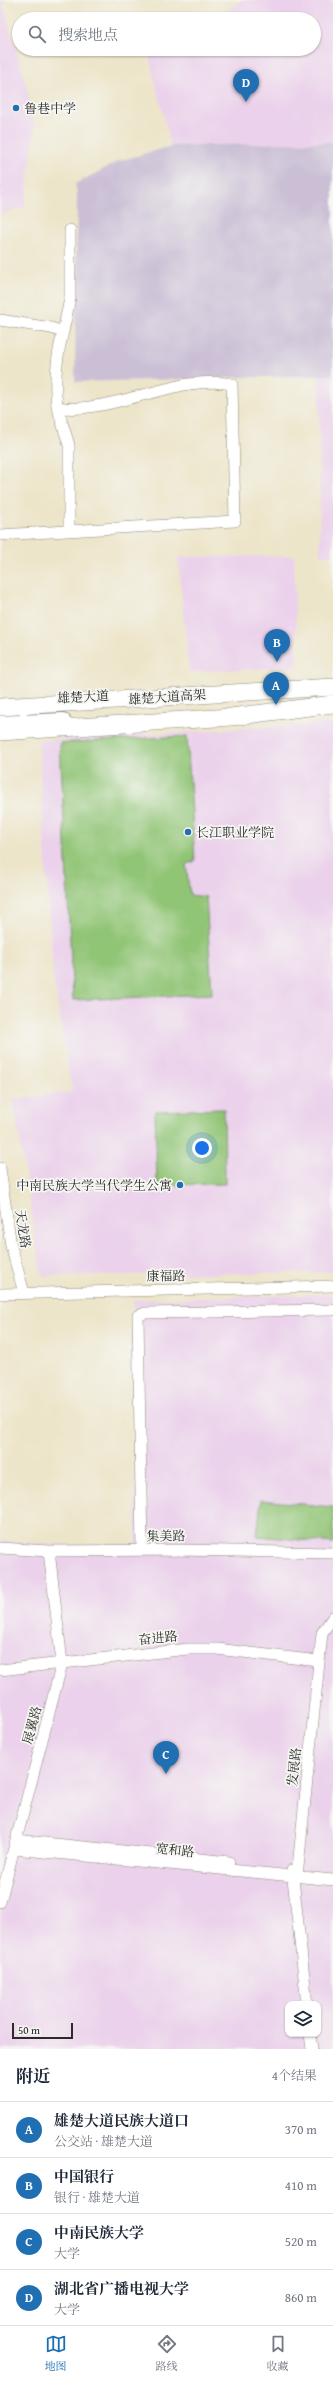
<!DOCTYPE html>
<html lang="zh">
<meta charset="utf-8">
<style>
body{margin:0;font-family:"Gentium Book Plus","Noto Serif SC",serif;background:#f6f6f7;color:#1f2937}
.controls{position:absolute;right:12px;bottom:12px;display:grid;overflow:hidden;border-radius:8px;box-shadow:0 1px 3px #0004}
.controls button{width:36px;height:36px;display:grid;place-items:center;padding:0;border:0;border-bottom:1px solid #e0e1e3;background:#fff;color:#1f2937;font:20px sans-serif}
.scale{position:absolute;left:12px;bottom:10px;width:61px;box-sizing:border-box;padding-left:4px;border:2px solid #2b2b2b;border-top:0;font-size:11px;line-height:14px;white-space:nowrap;color:#2b2b2b;-webkit-text-stroke:3px #f6f6f2;paint-order:stroke}
.you{position:absolute;left:202px;top:1148px;width:14px;height:14px;margin:-10px;border:3px solid #fff;border-radius:50%;background:#1a73e8;box-shadow:0 0 0 6px #1a73e833}
.badge{display:grid;place-items:center;width:26px;height:26px;border-radius:50%;background:#1f6fb2;color:#fff;font-size:13px;font-weight:700}
.pin{position:absolute;translate:-50% -33px;filter:drop-shadow(0 1px 2px #0008)}
.pin::after{content:'';position:absolute;top:21px;width:14px;height:12px;background:inherit;clip-path:polygon(0 0,100% 0,50% 100%)}
.list{margin:0;padding:0;list-style:none}
h2{display:flex;justify-content:space-between;align-items:center;height:52px;margin:0;padding:0 16px;font-size:17px}
h2 small{font-size:13px;font-weight:400;color:#747a83}
.list li{display:grid;grid-template-columns:26px 1fr auto;gap:12px;align-items:center;box-sizing:border-box;height:56px;padding:0 16px;border-top:1px solid #e0e1e3}
.list b{display:block;font-size:15px;white-space:nowrap}
.list p{margin:0;font-size:13px;white-space:nowrap;color:#747a83}
.list em{font-size:13px;font-style:normal;color:#747a83}
.icon{flex:none;width:22px;height:22px;fill:none;stroke:currentColor;stroke-width:2;stroke-linecap:round;stroke-linejoin:round}
.map{position:relative;flex:none;width:333px;height:2049px;overflow:hidden}
.search{position:absolute;background:#fff;box-shadow:0 1px 3px #0004;left:12px;right:12px;top:12px;height:44px;display:flex;align-items:center;gap:10px;box-sizing:border-box;padding:0 14px;border-radius:22px;color:#747a83;font-size:15px}
.sheet{height:276px;background:#fff}
nav{display:flex;justify-content:space-around;align-items:center;box-sizing:border-box;height:56px;border-top:1px solid #e0e1e3;background:#fff;font-size:11px;color:#747a83}
nav a{display:grid;justify-items:center;gap:2px}
nav .on{color:#1f6fb2}
.map>svg:first-child{display:block}
.built{fill:#ebd1eb;fill-rule:evenodd}
.industrial{fill:#cbbfd5}
.green{fill:#91c576;stroke:#5e7850}
.lines{fill:none;stroke-linecap:round;stroke-linejoin:round}
.minor-casing{stroke:#8c887a;stroke-width:12}
.major-casing{stroke:#8c887a;stroke-width:16}
.highway-casing{stroke:#8c887a;stroke-width:18}
.minor{stroke:#fff;stroke-width:11}
.major{stroke:#fff;stroke-width:14}
.highway{stroke:#fff;stroke-width:17}
.poi-dot{fill:#1f6fb2;stroke:#f6f6f2;stroke-width:1.5}
.labels{text-anchor:middle;dominant-baseline:central;stroke-width:3.5;stroke-linejoin:round;paint-order:stroke}
.poi-label{font-size:13px;fill:#2b2b2b;stroke:#f6f6f2;text-anchor:start}
.street-label{font-size:13px;fill:#2b2b2b;stroke:#f6f6f2}
</style>
<div class="map">
<svg width="333" height="2049" viewBox="0 0 333 2049">
<rect width="100%" height="100%" fill="#f6f6f2"/>
<filter id="ink" filterUnits="userSpaceOnUse"><feTurbulence type="fractalNoise" baseFrequency=".025" numOctaves="2"/><feDisplacementMap in="SourceGraphic" scale="8" xChannelSelector="R" yChannelSelector="G"/><feConvolveMatrix kernelMatrix="1 2 1 2 8 2 1 2 1" color-interpolation-filters="sRGB"/></filter>
<filter id="wash" filterUnits="userSpaceOnUse"><feTurbulence type="fractalNoise" baseFrequency=".012" numOctaves="4" result="noise"/><feDisplacementMap in="SourceGraphic" scale="16" xChannelSelector="R" yChannelSelector="G"/><feGaussianBlur stdDeviation="0.9" result="paint"/><feColorMatrix in="noise" values="0 0 0 0 0 0 0 0 0 0 0 0 0 0 0 0 0 1.4 0 .05"/><feComposite in="paint" operator="in"/></filter>
<g filter="url(#wash)">
<rect width="100%" height="100%" fill="#ede5c9"/>
<path class="built" d="M0,0h2l25,88 8,39 -10,80 -25,7z
M243,0h90v142l-162,4 -22,-89 14,-8h151v-30h-101z
M319,375h14v180h-13z
M294,556l3,111 -108,5 -11,-115z
M333,723v549l-291,4 -29,-177 59,-7 -19,-118 -15,-233z
M333,1294v755h-333v-508l68,4 68,-1 -3,-244zM288,2004h30v30h-30z"/>
<path class="industrial" d="M333,142v233l-258,7 2,-189 -2,-9 44,-23 52,-15z"/>
<path class="green" d="M187,736l8,125 -9,3 4,31 16,2 6,97 -139,6 -13,-257z
M224,1109l1,75 -68,1 -2,-74z
M261,1500l72,7v36l-76,-7z"/>
</g>
<g filter="url(#ink)">
<g class="lines">
<g class="minor-casing">
<path id="minor" d="M0,320l51,8 12,4c-6,23 -9,50 -6,74 25,11 102,-18 132,-22 14,-2 29,-3 43,0l3,137 -235,14
M63,332l7,-34v-68
M57,406l12,39v86
M0,1168l11,78 13,47
M0,1294l333,-8
M0,1548l49,3 129,-1 155,3
M142,1551l-4,-235 7,-3 188,-3
M0,1670l188,-21h29l102,12
M16,1840l213,22
M14,1849l319,31
M292,1870l15,134
M297,1877l25,-244 11,-16
M0,1902l62,-239 -13,-112
M310,2034l2,15"/>
</g>
<g class="major-casing">
<path id="major" d="M0,723l63,-3"/>
</g>
<g class="highway-casing">
<path id="highway" d="M0,707l333,-20
M0,732l231,-15 102,-13"/>
</g>
<use href="#minor" class="minor"/>
<use href="#major" class="major"/>
<use href="#highway" class="highway"/>
</g>
</g>
<g class="poi-dot">
<circle cx="16" cy="108" r="4"/>
<circle cx="188" cy="832" r="4"/>
<circle cx="180" cy="1185" r="4"/>
</g>
<g class="labels">
<g class="poi-label">
<text x="24" y="108">鲁巷中学</text>
<text x="196" y="832">长江职业学院</text>
<text x="172" y="1185" text-anchor="end">中南民族大学当代学生公寓</text>
</g>
<g class="street-label">
<text transform="translate(83 697) rotate(-3)">雄楚大道</text>
<text transform="translate(167 697) rotate(-4)">雄楚大道高架</text>
<text transform="translate(23 1229) rotate(81)">天龙路</text>
<text transform="translate(166 1276) rotate(-1)">康福路</text>
<text transform="translate(166 1536) rotate(-1)">集美路</text>
<text transform="translate(158 1638) rotate(-6)">奋进路</text>
<text transform="translate(32 1725) rotate(-75)">展翼路</text>
<text transform="translate(294 1767) rotate(-84)">发展路</text>
<text transform="translate(175 1850) rotate(6)">宽和路</text>
</g>
</g>
</svg>
<div class="controls">
<button><svg class="icon" aria-label="layers" viewBox="0 0 24 24"><path d="M12 4l9 5-9 5-9-5zM3 14l9 5 9-5"/></svg></button>
</div>
<div class="scale">50 m</div>
<div class="you"></div>
<div class="pin badge" style="left:276px;top:705px">A</div>
<div class="pin badge" style="left:277px;top:662px">B</div>
<div class="pin badge" style="left:166px;top:1774px">C</div>
<div class="pin badge" style="left:246px;top:102px">D</div>
<div class="search"><svg class="icon" aria-label="search" viewBox="0 0 24 24"><circle cx="10" cy="10" r="6"/><path d="M15 15l6 6"/></svg>搜索地点</div>
</div>
<section class="sheet">
<h2>附近<small>4个结果</small></h2>
<ul class="list">
<li><span class="badge">A</span><div><b>雄楚大道民族大道口</b><p>公交站 · 雄楚大道</p></div><em>370 m</em></li>
<li><span class="badge">B</span><div><b>中国银行</b><p>银行 · 雄楚大道</p></div><em>410 m</em></li>
<li><span class="badge">C</span><div><b>中南民族大学</b><p>大学</p></div><em>520 m</em></li>
<li><span class="badge">D</span><div><b>湖北省广播电视大学</b><p>大学</p></div><em>860 m</em></li>
</ul>
</section>
<nav>
<a class="on"><svg class="icon" aria-label="map" viewBox="0 0 24 24"><path d="M3 6l6-2 6 2 6-2v14l-6 2-6-2-6 2zM9 4v14M15 6v14"/></svg>地图</a>
<a><svg class="icon" aria-label="directions" viewBox="0 0 24 24"><path d="M12 3l9 9-9 9-9-9zM9 14v-3h6M13 9l2 2-2 2"/></svg>路线</a>
<a><svg class="icon" aria-label="saved" viewBox="0 0 24 24"><path d="M7 4h10v16l-5-4-5 4z"/></svg>收藏</a>
</nav>
